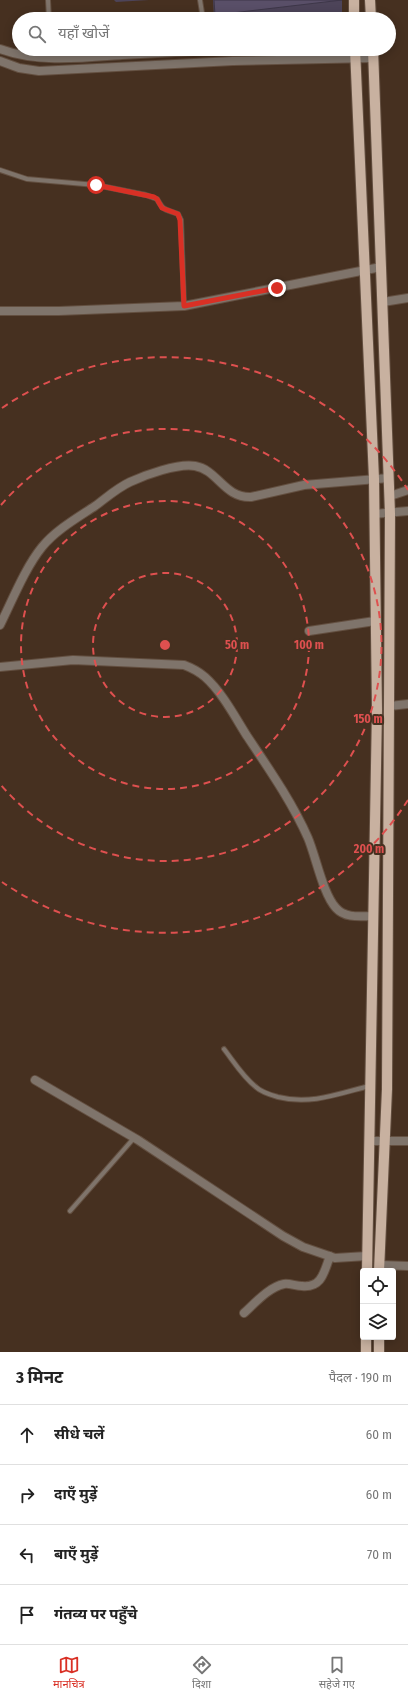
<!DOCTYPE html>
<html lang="hi">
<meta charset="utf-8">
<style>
body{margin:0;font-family:"Fira Sans Condensed","Noto Sans Devanagari",sans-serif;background:#f6f6f6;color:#222}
.controls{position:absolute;right:12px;bottom:12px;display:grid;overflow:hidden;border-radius:4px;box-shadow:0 2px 10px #0003}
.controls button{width:36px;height:36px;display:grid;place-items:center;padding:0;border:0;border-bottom:1px solid #e0e0e0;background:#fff;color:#222;font:20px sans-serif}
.stop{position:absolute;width:12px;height:12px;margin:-9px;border:3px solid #d93025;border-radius:50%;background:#fff}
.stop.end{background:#d93025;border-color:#fff;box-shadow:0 1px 4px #0008}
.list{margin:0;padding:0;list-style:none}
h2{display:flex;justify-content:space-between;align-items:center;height:52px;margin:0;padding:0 16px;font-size:17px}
h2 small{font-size:13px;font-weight:400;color:#767676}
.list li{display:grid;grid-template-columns:26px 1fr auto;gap:12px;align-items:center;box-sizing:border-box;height:60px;padding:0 16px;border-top:1px solid #e0e0e0}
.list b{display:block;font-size:15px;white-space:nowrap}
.list em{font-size:13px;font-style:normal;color:#767676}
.icon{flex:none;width:22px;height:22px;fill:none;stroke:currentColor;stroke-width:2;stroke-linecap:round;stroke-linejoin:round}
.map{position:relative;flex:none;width:408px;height:1352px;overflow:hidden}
.search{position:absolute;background:#fff;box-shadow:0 2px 10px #0003;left:12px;right:12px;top:12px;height:44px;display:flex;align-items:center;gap:10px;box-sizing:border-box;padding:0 14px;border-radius:22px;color:#767676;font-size:15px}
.sheet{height:292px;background:#fff}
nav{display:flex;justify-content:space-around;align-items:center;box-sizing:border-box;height:56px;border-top:1px solid #e0e0e0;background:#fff;font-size:11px;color:#767676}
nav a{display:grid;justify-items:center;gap:2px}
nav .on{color:#d93025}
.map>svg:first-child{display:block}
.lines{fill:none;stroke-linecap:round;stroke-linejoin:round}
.lane-casing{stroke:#634f40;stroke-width:6}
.street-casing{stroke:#634f40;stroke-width:10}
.primary-casing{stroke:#634f40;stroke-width:12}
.lane{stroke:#7f746b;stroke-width:4}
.street{stroke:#7f746b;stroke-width:8}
.primary{stroke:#c8b1a0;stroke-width:10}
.wall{fill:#4d4459}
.building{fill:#594f68;stroke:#3e3749}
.route{stroke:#d93025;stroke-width:5}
.ring{fill:none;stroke:#de504f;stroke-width:2;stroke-dasharray:7 5}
.centre{fill:#de504f;stroke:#463020;stroke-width:2}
.ring-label{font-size:12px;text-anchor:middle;font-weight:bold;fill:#de504f;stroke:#463020;stroke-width:4;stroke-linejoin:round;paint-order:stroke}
</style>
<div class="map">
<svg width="408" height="1352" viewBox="0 0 408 1352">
<rect width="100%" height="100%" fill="#463020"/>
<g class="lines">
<g class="lane-casing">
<path id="lane" d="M48,0l1,19
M200,0l3,19
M0,170l27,9 69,6 50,10 11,4c7,13 9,10 21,15l3,6 3,86
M224,1049c10,13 19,28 32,38 5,5 15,8 22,10 32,8 60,-3 91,-11
M70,1211l64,-73"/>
</g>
<g class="street-casing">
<path id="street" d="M0,49c38,14 81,9 122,6 35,-2 71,-4 107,-6
M0,61l19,7 20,3 194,-10 140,-3
M383,302l25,-4
M0,311h59l125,-5 197,-39
M390,496l18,-6
M374,514l34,-3
M0,625c12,-24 25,-57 42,-78 14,-17 35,-29 53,-41 11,-8 22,-18 35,-24 15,-7 48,-19 65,-16 23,4 29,32 56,31l53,-12 85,-7
M309,631l66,-10
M0,667l73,-7 111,5c8,3 14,6 21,12 17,15 30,40 42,59 22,33 45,66 61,102 8,19 15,56 28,70 10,11 25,8 38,8
M390,706l18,-2
M35,1080l103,60 145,96 20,11 32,11 32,-2
M370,1141h38
M380,1265l28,1
M244,1313c11,-10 25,-26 40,-29 5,-1 12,2 18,2 20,2 22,-14 28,-30"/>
</g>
<g class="primary-casing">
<path id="primary" d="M354,0v19
M370,0l1,19
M355,49l19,430 3,231 -10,561
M373,49l17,465 -3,575 -8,182
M379,1337v15
M366,1352v-15"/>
</g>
<use href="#lane" class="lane"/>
<use href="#street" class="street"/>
<use href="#primary" class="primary"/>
</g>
<path class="wall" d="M114,0h35l-33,2z
M213,0h129v12l-59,7h-69z"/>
<path class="building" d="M214,0h128l-127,15z"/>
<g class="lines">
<path class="route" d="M96,185l58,12 3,2 5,9 16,6 2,6 4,86 93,-18"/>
</g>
<g class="ring">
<circle cx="165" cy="645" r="72"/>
<circle cx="165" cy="645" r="144"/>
<path d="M1 505A216 216 0 1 1 1 785"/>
<path d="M408 800A288 288 0 0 1 2 882M2 408A288 288 0 0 1 408 490"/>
</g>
<circle cx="165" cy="645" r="6" class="centre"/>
<g class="ring-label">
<text x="237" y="649">50 m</text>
<text x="309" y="649">100 m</text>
<text x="368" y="723">150 m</text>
<text x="369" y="853">200 m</text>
</g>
</svg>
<div class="controls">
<button><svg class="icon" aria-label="locate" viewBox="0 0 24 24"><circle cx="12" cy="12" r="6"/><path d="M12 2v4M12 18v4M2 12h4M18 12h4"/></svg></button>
<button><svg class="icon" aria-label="layers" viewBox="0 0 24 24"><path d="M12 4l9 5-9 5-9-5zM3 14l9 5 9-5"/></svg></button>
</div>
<div class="stop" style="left:96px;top:185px"></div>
<div class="stop end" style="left:277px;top:288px"></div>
<div class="search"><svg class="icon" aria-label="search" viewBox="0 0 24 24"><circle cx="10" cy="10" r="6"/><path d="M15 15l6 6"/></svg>यहाँ खोजें</div>
</div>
<section class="sheet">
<h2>3 मिनट<small>पैदल · 190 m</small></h2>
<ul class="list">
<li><svg class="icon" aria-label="ahead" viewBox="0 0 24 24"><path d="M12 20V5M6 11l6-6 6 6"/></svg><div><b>सीधे चलें</b></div><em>60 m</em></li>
<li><svg class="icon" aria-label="right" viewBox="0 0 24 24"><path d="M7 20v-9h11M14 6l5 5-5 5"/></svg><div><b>दाएँ मुड़ें</b></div><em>60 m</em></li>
<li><svg class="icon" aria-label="left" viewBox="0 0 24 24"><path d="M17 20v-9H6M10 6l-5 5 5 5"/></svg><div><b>बाएँ मुड़ें</b></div><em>70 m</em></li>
<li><svg class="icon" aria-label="arrive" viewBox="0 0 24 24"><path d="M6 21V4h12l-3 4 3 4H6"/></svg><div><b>गंतव्य पर पहुँचे</b></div></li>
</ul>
</section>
<nav>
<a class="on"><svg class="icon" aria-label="map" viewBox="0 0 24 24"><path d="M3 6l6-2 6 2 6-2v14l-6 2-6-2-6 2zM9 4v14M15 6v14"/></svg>मानचित्र</a>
<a><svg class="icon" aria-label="directions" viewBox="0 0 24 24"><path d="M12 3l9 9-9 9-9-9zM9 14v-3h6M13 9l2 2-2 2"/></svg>दिशा</a>
<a><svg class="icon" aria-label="saved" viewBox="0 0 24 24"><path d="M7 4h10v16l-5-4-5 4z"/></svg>सहेजे गए</a>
</nav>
